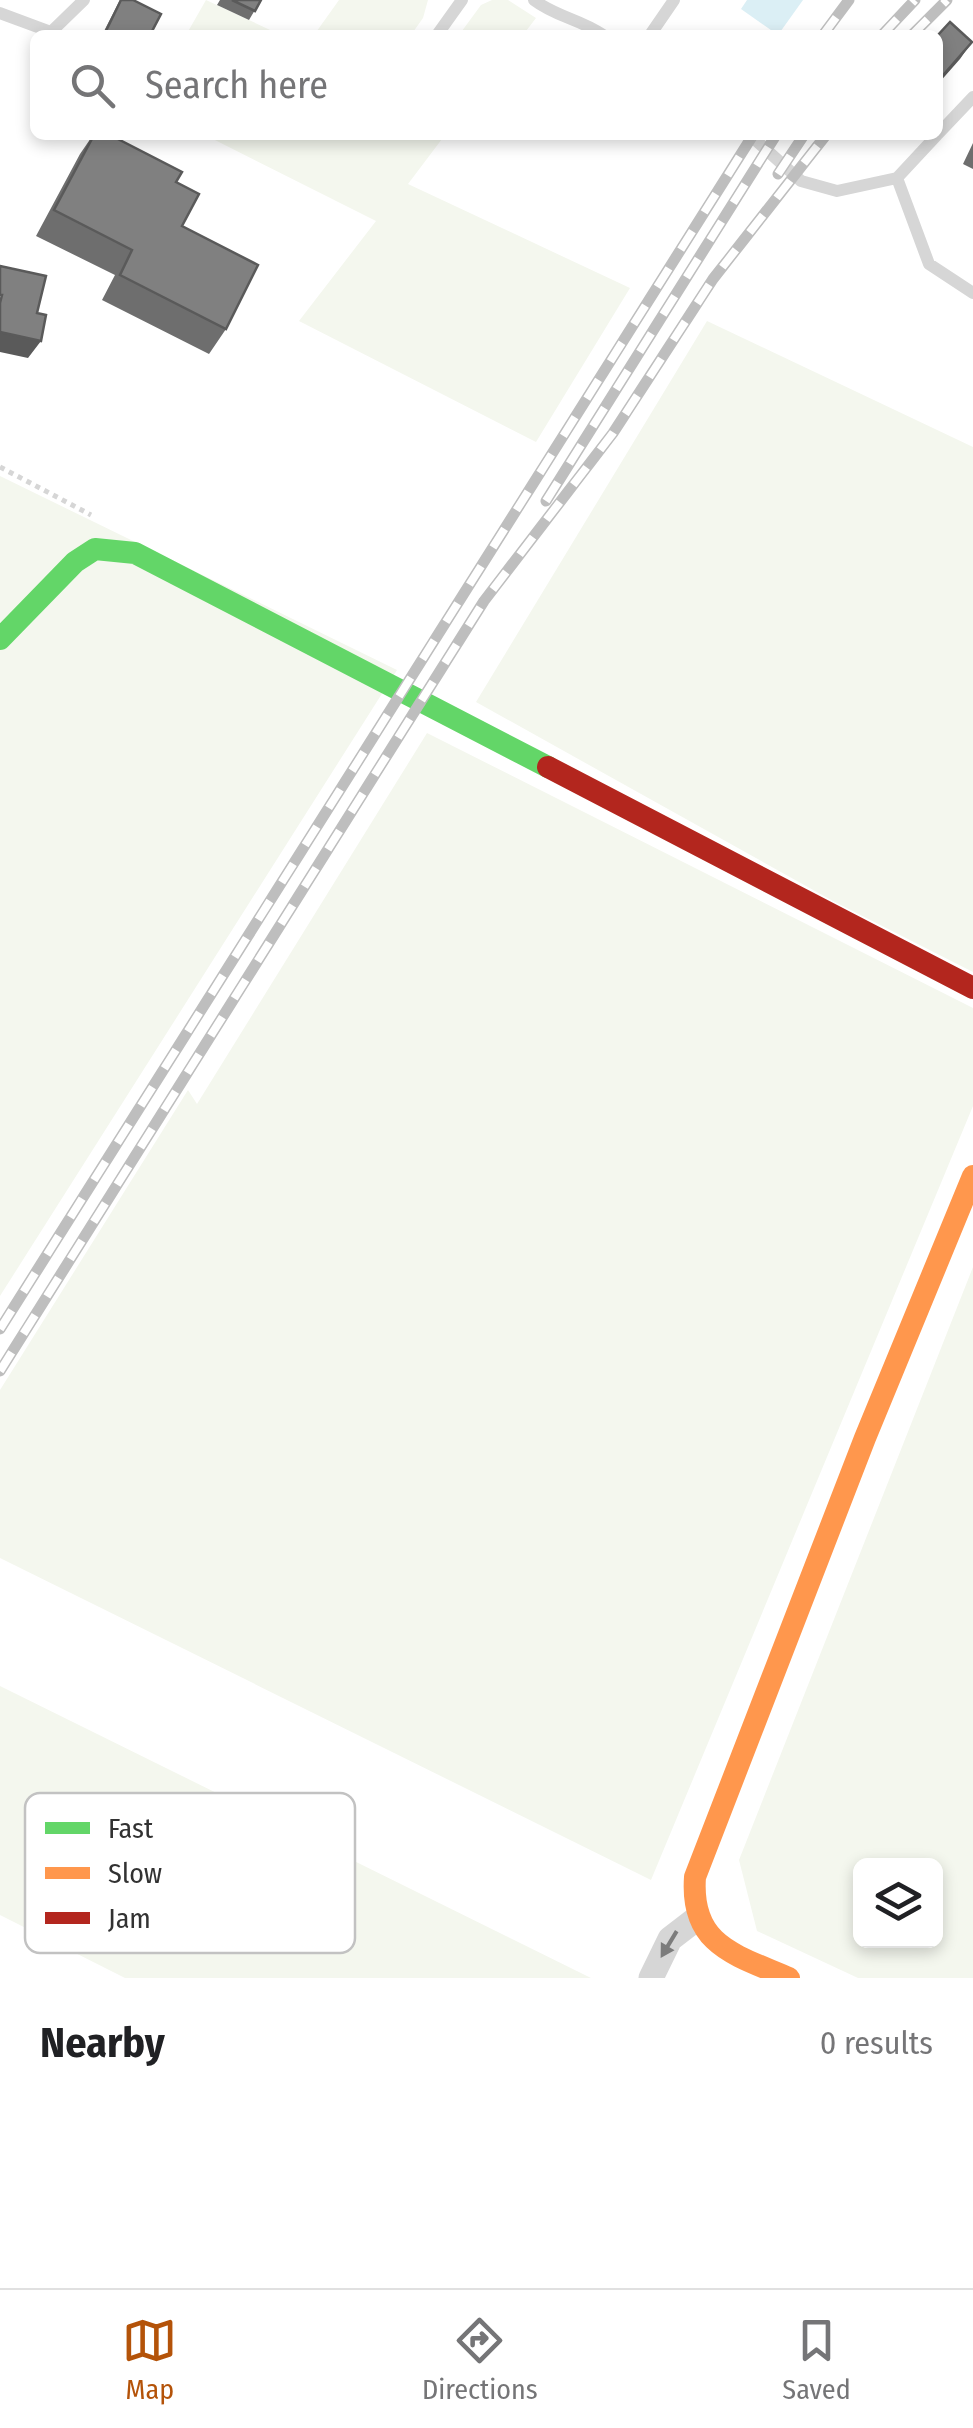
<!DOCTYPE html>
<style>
body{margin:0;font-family:"Fira Sans Condensed",sans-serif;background:#f6f6f6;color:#202124}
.controls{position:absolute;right:30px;bottom:30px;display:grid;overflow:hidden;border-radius:15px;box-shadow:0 5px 15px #0003}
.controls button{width:90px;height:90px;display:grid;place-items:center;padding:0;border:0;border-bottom:2px solid #e0e0e0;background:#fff;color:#202124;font:50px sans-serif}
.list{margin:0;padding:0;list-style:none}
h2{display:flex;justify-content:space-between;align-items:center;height:130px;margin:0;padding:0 40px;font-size:42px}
h2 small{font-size:32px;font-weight:400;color:#757577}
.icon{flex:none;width:55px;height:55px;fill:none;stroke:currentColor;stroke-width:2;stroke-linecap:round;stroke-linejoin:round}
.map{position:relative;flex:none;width:973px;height:1978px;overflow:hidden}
.search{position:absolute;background:#fff;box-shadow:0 5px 15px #0003;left:30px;right:30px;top:30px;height:110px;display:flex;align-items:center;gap:25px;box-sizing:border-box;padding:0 35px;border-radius:15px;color:#757577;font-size:38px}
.sheet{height:310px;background:#fff}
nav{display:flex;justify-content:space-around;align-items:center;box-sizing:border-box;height:140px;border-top:2px solid #e0e0e0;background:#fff;font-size:28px;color:#757577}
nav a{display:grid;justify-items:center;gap:5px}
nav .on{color:#b45309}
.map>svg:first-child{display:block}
.green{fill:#f4f7ee;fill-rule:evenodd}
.water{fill:#dbeff5}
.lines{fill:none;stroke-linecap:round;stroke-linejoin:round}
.path{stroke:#d6d6d6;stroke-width:5;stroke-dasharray:5 5;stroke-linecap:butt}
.lane{stroke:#d6d6d6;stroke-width:12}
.street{stroke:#d6d6d6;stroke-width:25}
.fast{stroke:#63d668;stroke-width:22}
.slow{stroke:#ff974d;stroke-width:22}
.jam{stroke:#b3261e;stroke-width:22}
.rail-casing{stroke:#bebebe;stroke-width:11}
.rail{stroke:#fff;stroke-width:8;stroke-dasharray:22;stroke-linecap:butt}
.wall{fill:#6e6e6e}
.shaded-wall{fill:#5a5a5a}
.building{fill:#808080;stroke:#5a5a5a;stroke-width:2.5}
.oneway{fill:#7c7c7c}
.key{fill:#fff;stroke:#c2c2c2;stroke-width:2.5}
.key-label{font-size:28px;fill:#323232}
</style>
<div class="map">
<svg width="973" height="1978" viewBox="0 0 973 1978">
<rect width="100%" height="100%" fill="#fff"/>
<path class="green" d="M206,0l75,35h-95z
M339,0h89l-5,18 -12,17h-97z
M492,0h16l28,18 -13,17h-64l22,-30z
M205,135h240l-37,49 222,104 -94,154 -237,-121 77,-100z
M707,321l266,126v525l-140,-71 -357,-199z
M0,476l397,194 -397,626z
M427,733l546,275v98l-322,774 -651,-322v-168l188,-300 9,14z
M973,1267v711h-115l-101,-47 -18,-71zM860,1866h76v74h-76z
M0,1686l591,292h-466l-125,-63z"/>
<path class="water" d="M747,0h56l-25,35 -37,-26z"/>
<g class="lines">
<path class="path" d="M0,467l91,48"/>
<path class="lane" d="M534,0c22,17 46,19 69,35
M0,13l51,19 33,-32
M437,35l25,-35
M650,35l24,-35
M938,134l35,-37
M750,135l51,46 36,10 60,-13 40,-43
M897,178l32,86 44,29"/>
<path class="street" d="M651,1978l19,-39 26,-20"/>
<path class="fast" d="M0,639l75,-77 20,-13 40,4 413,214"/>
<path class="slow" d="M789,1978c-53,-23 -99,-32 -94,-101l170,-439 108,-262"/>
<path class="jam" d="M548,767l425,221"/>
<g class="rail-casing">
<path id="rail" d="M823,35l26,-35
M882,35l33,-35
M912,35l35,-35
M778,174l26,-39
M546,501l230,-366
M0,1329l753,-1194
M0,1371l484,-770 129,-168 100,-154 113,-144"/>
</g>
<use href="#rail" class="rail"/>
</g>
<path class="wall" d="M120,0h13l17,35h-48z
M220,0h41l-12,20 -32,-15z
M93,135h17l66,47 6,44 44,103 -17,25 -107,-54 13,-25 -79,-39 44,-82z
M973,143v26l-10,-5z"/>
<path class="shaded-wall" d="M972,42l-12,17 -22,25v-3z
M0,332l41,9 -13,17 -28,-6z"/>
<path class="building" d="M121,0h12l28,14 -11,21h-46z
M232,0h29l-6,11z
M950,22l22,20 -34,39v-46z
M94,135h16l72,37 -6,10 23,12 -17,32 76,39 -32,64 -106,-54 12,-25 -78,-40z
M0,266l46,10 -9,37 9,2 -5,26 -41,-9v-29l2,-8h-2z"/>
<defs><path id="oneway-solid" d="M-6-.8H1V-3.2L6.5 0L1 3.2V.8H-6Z" transform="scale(2.5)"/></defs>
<use class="oneway" href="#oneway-solid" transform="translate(669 1944) rotate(121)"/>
<rect x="25" y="1793" width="330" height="160" rx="15" class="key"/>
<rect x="45" y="1822" width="45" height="12" fill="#63d668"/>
<rect x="45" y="1867" width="45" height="12" fill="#ff974d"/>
<rect x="45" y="1912" width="45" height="12" fill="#b3261e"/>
<g class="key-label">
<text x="108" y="1838">Fast</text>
<text x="108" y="1883">Slow</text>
<text x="108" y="1928">Jam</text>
</g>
</svg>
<div class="controls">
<button><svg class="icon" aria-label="layers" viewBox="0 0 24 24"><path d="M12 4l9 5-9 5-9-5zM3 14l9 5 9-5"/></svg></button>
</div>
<div class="search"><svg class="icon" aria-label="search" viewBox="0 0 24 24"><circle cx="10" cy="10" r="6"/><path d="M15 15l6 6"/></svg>Search here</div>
</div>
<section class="sheet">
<h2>Nearby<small>0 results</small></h2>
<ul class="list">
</ul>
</section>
<nav>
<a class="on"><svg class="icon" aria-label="map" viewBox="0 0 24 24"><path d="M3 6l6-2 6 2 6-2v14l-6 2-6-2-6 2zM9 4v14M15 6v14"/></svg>Map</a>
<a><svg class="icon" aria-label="directions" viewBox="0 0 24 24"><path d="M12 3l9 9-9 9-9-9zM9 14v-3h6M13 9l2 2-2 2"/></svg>Directions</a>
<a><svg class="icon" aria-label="saved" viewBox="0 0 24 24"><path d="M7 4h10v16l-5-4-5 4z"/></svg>Saved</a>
</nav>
